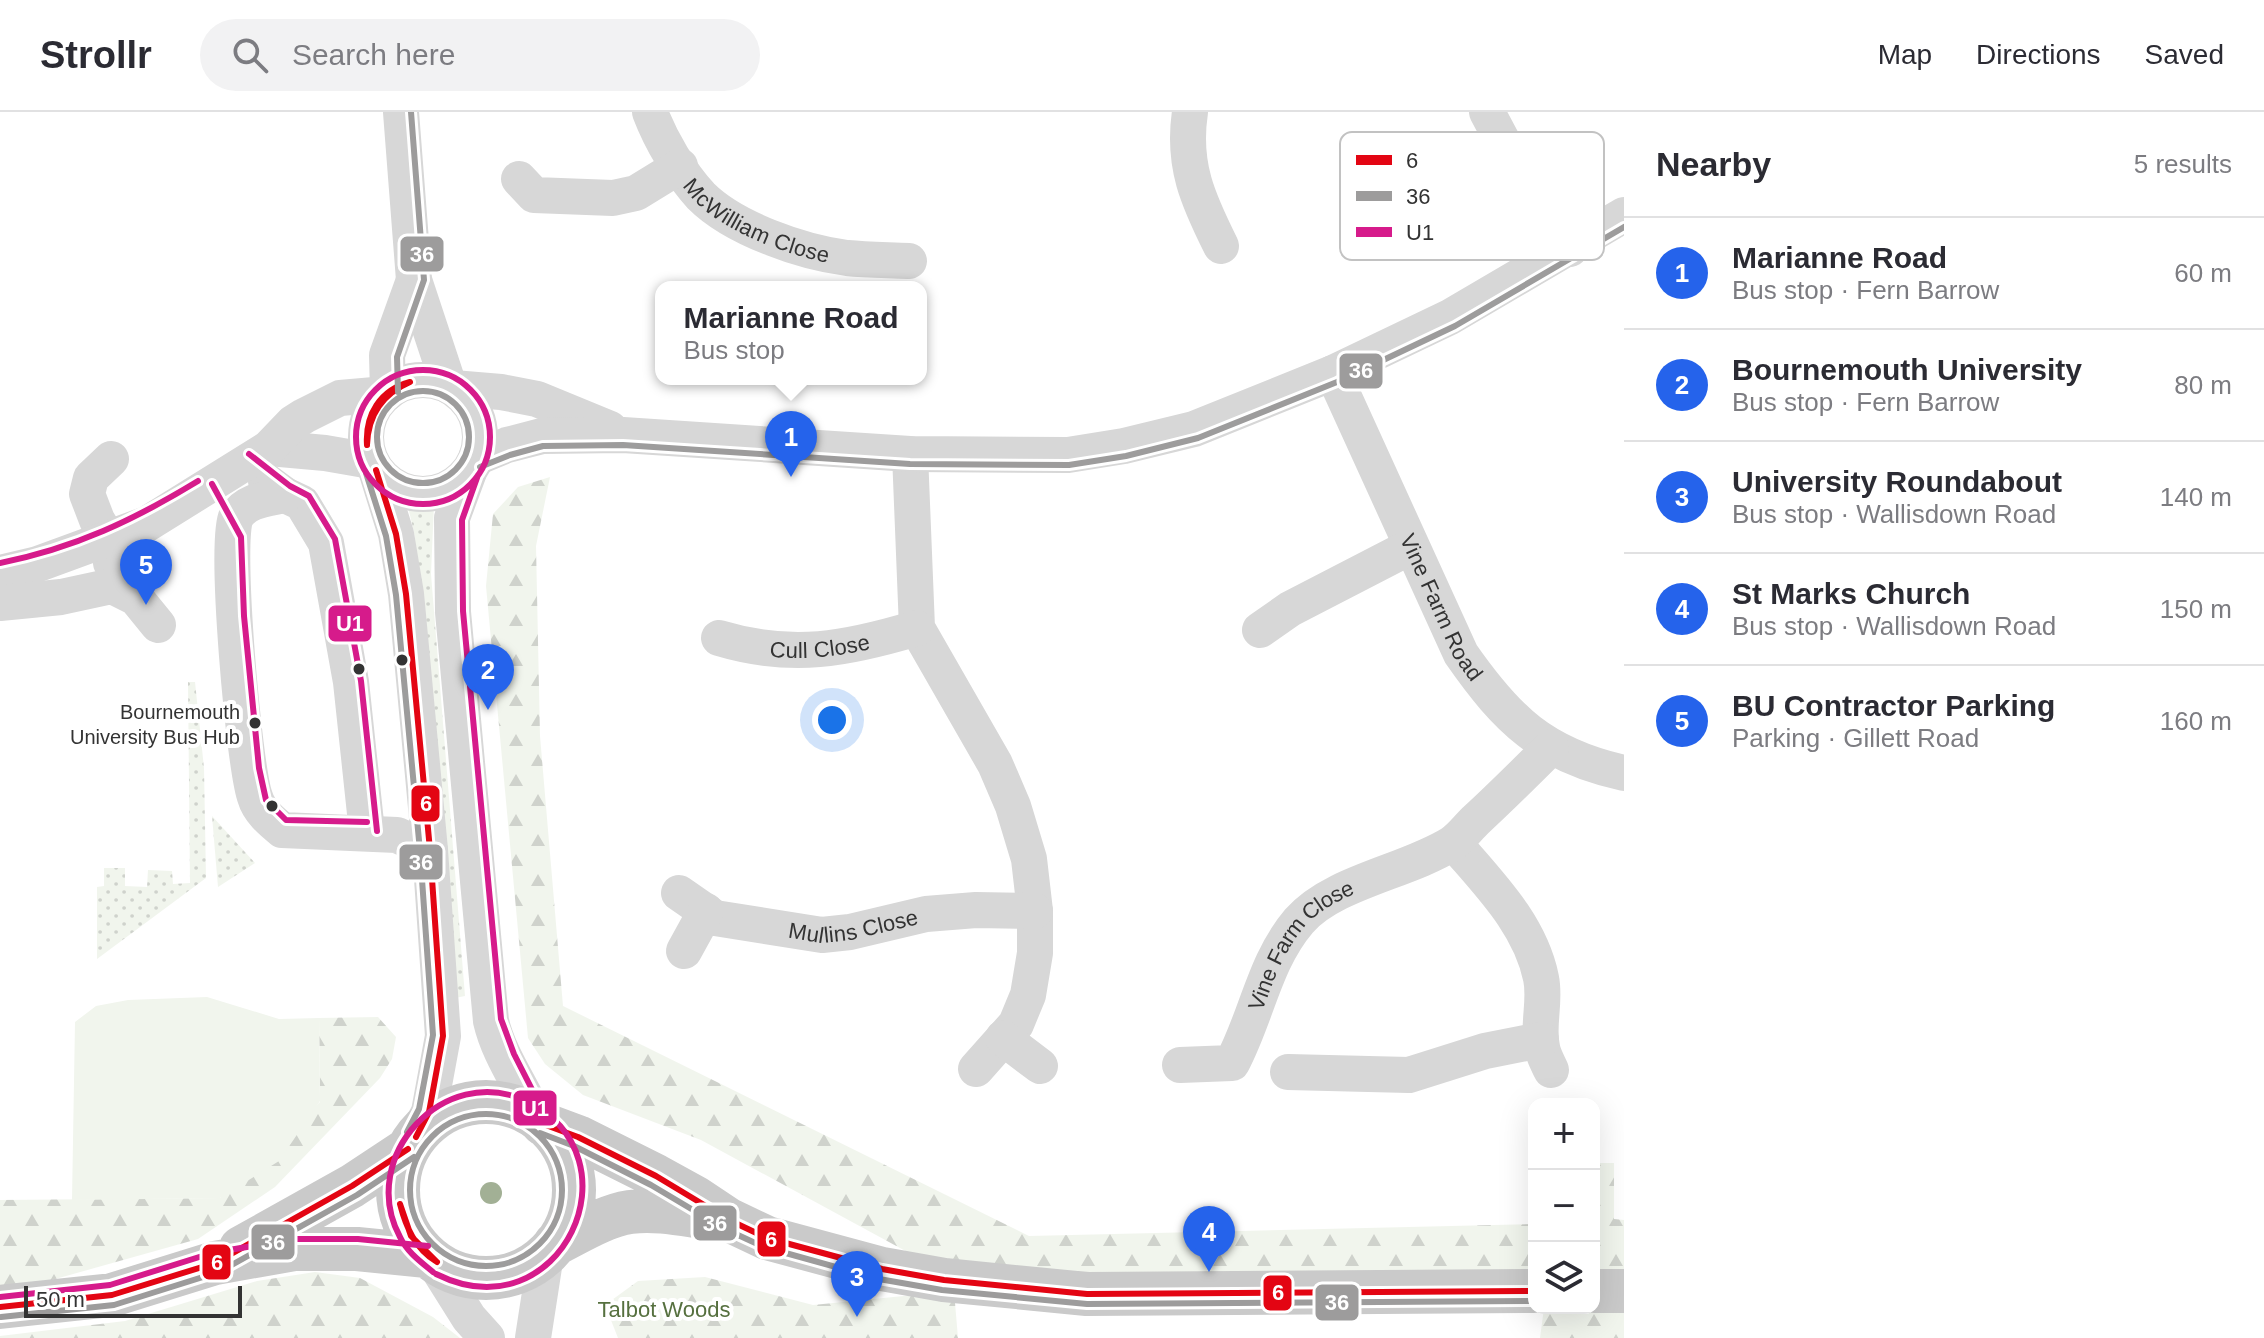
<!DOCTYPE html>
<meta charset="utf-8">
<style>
body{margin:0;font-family:Arial,sans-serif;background:#f2f2f3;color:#2b2b33}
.controls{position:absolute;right:24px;bottom:24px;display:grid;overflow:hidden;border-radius:16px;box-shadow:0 8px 32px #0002}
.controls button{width:72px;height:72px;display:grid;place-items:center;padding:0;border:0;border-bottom:2px solid #e1e1e2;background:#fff;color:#2b2b33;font:40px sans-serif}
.scale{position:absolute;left:24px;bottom:20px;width:218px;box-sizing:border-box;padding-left:8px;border:4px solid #333;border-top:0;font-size:22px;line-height:28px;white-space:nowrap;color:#333;-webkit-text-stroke:6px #fff;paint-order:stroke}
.you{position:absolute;left:832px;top:608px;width:28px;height:28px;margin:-20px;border:6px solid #fff;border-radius:50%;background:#1a73e8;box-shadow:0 0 0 12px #1a73e833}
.badge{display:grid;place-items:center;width:52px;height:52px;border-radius:50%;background:#2563eb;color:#fff;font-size:26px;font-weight:700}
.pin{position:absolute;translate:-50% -66px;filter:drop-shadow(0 2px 4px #0008)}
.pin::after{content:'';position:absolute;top:42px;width:28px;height:24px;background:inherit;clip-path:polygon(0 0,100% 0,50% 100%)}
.popup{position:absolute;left:655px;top:169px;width:272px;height:104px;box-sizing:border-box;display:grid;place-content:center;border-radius:16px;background:#fff;filter:drop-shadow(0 2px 6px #0005);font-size:26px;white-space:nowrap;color:#7c7c81}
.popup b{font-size:30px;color:#2b2b33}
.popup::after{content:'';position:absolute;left:50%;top:100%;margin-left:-16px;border:16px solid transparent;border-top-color:#fff}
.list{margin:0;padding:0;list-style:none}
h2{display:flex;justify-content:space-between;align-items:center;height:104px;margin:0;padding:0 32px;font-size:34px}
h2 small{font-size:26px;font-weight:400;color:#7c7c81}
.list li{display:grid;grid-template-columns:52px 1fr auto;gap:24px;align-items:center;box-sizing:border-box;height:112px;padding:0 32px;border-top:2px solid #e1e1e2}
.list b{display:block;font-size:30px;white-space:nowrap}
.list p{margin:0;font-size:26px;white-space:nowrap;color:#7c7c81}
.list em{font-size:26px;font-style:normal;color:#7c7c81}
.icon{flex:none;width:44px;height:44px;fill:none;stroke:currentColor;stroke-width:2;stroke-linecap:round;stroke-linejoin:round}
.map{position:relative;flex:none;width:1624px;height:1226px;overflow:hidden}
header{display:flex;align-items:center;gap:48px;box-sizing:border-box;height:112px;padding:0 40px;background:#fff;border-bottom:2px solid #e1e1e2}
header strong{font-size:38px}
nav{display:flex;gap:44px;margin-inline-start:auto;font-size:28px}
.search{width:560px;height:72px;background:#f2f2f3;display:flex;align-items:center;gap:20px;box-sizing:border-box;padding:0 28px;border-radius:44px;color:#7c7c81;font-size:30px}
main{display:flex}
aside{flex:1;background:#fff}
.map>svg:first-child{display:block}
.grass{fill:url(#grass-dots)}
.forest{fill:url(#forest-firs)}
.park{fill:#f1f5ed}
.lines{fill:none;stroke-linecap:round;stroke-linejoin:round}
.minor{stroke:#d7d7d7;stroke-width:36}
.major{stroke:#cacaca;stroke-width:44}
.bus-1-casing{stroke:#fff;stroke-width:12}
.bus-2-casing{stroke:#fff;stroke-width:12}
.bus-3-casing{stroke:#fff;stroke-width:12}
.bus-1{stroke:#e30513;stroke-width:6}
.bus-2{stroke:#9d9c9c;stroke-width:6}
.bus-3{stroke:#d61b8b;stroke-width:6}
.tree{fill:#a2b095}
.bus-dot{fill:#333;stroke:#fff;stroke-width:3}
.labels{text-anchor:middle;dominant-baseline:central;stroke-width:8;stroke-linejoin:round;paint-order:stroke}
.bus-label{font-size:20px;fill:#333;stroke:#fff;text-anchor:end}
.street-label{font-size:22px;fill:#333;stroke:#fff}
.park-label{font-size:22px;fill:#56703f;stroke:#fff}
.key{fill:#fff;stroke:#c2c2c2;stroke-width:2}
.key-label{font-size:22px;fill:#333}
.line-badge{stroke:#fff;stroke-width:3}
.badge-label{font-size:22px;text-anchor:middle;font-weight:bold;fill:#fff}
</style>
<header>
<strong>Strollr</strong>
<div class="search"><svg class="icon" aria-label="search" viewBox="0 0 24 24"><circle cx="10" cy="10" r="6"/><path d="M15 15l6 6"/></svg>Search here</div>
<nav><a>Map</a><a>Directions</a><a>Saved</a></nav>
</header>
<main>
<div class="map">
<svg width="1624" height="1226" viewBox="0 0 1624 1226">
<defs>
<pattern id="grass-dots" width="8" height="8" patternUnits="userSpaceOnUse" patternTransform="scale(2)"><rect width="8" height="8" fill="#f1f5ed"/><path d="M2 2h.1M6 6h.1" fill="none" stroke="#cfd2cc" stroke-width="1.8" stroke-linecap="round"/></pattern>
<pattern id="forest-firs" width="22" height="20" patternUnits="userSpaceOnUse" patternTransform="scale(2)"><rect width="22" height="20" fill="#f1f5ed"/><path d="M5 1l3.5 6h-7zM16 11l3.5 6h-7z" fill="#cfd2cc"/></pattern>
</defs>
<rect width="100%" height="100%" fill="#fff"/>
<path class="grass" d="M415,393h19l-3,69 34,422 -10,2 -41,-466 -6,-25z
M188,570h7l9,86 2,110 -109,81v-72l7,-1v-18h21v18l22,1 1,-17 24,1 1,13 17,-1z
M212,704l43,47 -37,24z"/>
<path class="forest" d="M550,365l-14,69 4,190 23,270 466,230 505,-12v55l-440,3 -183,-28 -210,-114 -118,-45 -38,-31 -17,-26 -42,-452 7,-72 25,-27z
M378,905l18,20 -4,22 -12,19 -105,109 -77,52 -189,53h-9v-92l220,-2 100,-96 -1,-84z
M1594,1051h20v56l10,1v58l-30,1z
M315,1160l45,6 73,39 27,21h-460v-2l125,-15 132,-40z
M705,1165l108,28 141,-14 4,47h-340l-13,-33 33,-24z
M1624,1179v47h-84l4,-30h50z"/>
<path class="park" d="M207,885l72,22 40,-1 1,83 -41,60 -59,37 -148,2 3,-178 21,-16 32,-6z"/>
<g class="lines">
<g class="minor">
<path d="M401,0l13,168 35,106"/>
<path id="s1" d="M650,0c11,29 30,61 51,84 33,33 101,56 146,62 20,2 41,2 62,3"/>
<path d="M1190,0c-8,53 8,88 31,134"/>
<path d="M1487,0l16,30 67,107"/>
<path d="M519,67l15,16 79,3 23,-5 44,-27"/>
<path id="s2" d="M1333,261l128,281c46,66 82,101 163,119"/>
<circle cx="423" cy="325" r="57"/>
<path d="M453,276l48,4 36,7 73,30"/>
<path d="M388,280l-1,-37 27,-75"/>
<path d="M269,336l56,5 46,8"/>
<path d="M910,342l7,174 78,136 18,42 16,53 6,52v42l-7,42 -12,29 -40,45"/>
<path d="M476,346l31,-13 35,-9 81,-1 287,19 158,1 56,-9 70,-17 139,-56 117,-56 174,-102"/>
<path d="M111,347l-20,19 -4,16 10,26 12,20 2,23"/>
<path d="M376,358l20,64 10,60 24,256 13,186 -14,76 -13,25"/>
<path d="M469,360l-17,46 1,94 38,409c8,35 31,65 45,98"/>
<path d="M266,369l19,14 17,8 24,40 25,139 16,150"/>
<path d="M285,383c-18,4 -39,5 -49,22 -12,22 8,250 19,280 4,14 16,24 27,33l115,5 33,15"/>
<path d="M0,461l38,-9 109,-40 122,-76 24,-25 11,-7 36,-18 46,-4"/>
<path d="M0,491l61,-6 51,-11 24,12 22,27"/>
<path d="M1260,518l30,-21 120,-62"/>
<path id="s3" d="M719,526c73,22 128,11 198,-10"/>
<path d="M1454,731c35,41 76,81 87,135 5,23 -4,47 1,69 1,8 6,16 9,23"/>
<path id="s4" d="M679,781l36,25 107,17 28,-3 76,-18 50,-4 59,1"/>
<path d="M684,839l22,-40"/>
<path d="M1003,926l37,28"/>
<path id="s5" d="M1180,953l52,-2c25,-47 32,-101 67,-142 34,-39 107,-49 152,-77 10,-6 17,-17 26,-25 25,-23 50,-48 74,-72"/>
<path d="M1288,960l121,3 76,-24 56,-11"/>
<path d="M432,1147l37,59 18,20"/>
<path d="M533,1226l13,-84"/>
</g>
<path class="major" d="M398 1078a88 88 0 1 1 176 0a88 88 0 1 1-176 0Z
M543,1012l35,13 78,39 40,22 33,22 38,18 115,31 62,11 143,14 447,-3
M555,1132c24,-12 49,-28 75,-32 29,-4 60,4 88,7
M241,1136l111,-62 56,-37
M1594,1179h30
M0,1195l112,-12 103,-32 79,-14h63l70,7"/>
<g class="bus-1-casing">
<path id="bus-1" d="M367,333c-2,-30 13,-55 43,-63
M367,333c1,-30 15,-51 43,-63
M376,358l20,64 10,60 24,256 13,186 -14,76 -13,25
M543,1012l35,13 78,39 73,44 38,18 115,31 62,11 143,14 447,-3
M400,1092l11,32 26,26
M400,1092c6,23 15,45 37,58
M0,1195l112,-12 103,-32 137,-77 56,-37"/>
</g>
<g class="bus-2-casing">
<path id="bus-2" d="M377 325a46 46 0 1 1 92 0a46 46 0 1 1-92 0Z
M398,280l-1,-35 27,-77 -13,-168
M480,355l30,-12 33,-9 80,-1 287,19 159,1 57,-9 72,-18 139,-56 118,-56 169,-99
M366,361l20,63 10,59 24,256 13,184 -14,74 -12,23
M410 1078a76 76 0 1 1 152 0a76 76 0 1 1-152 0Z
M540,1021l34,13 77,39 74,44 39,18 115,32 63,11 145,14 447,-3
M1,1205l113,-12 105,-33 138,-77 57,-38"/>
</g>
<g class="bus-3-casing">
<path id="bus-3" d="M356 325a67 67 0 1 1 134 0a67 67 0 1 1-134 0Z
M249,342l41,32 19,10 26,43 26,142 16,150
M478,363l-16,45 1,91 38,408 13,35 31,61
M212,372l29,53 3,79 15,152 7,32 20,20 81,2
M0,451c75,-15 134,-43 198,-82
M433,1160c-12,-10 -26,-20 -33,-35 -43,-80 44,-175 126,-136 117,56 35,235 -90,173
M0,1185l110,-12 102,-32 81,-14h65l70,7"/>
</g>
<use href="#bus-1" class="bus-1"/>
<use href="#bus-2" class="bus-2"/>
<use href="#bus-3" class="bus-3"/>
</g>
<circle class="tree" cx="491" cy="1081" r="11"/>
<g class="bus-dot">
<circle cx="402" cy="548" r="7"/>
<circle cx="359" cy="557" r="7"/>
<circle cx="255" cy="611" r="7"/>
<circle cx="272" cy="694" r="7"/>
</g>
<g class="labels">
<g class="bus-label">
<text x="240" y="600">Bournemouth<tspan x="240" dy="25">University Bus Hub</tspan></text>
</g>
<g class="street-label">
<text stroke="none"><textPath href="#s1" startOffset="160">McWilliam Close</textPath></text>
<text stroke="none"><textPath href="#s2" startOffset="258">Vine Farm Road</textPath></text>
<text stroke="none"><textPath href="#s3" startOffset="102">Cull Close</textPath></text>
<text stroke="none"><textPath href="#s4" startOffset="184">Mullins Close</textPath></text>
<text stroke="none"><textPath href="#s5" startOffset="192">Vine Farm Close</textPath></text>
</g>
<g class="park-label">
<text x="664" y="1197">Talbot Woods</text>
</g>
</g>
<rect x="1340" y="20" width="264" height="128" rx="12" class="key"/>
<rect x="1356" y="43" width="36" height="10" fill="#e30513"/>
<rect x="1356" y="79" width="36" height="10" fill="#9d9c9c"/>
<rect x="1356" y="115" width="36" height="10" fill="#d61b8b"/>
<g class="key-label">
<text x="1406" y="56">6</text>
<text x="1406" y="92">36</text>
<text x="1406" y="128">U1</text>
</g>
<g class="line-badge">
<rect x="399" y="123" width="46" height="38" rx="8" fill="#9d9c9c"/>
<rect x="1338" y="240" width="46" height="38" rx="8" fill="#9d9c9c"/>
<rect x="327" y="492" width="46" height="39" rx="8" fill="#d61b8b"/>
<rect x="410" y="672" width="31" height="39" rx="8" fill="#e30513"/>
<rect x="398" y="731" width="46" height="38" rx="8" fill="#9d9c9c"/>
<rect x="512" y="977" width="46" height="38" rx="8" fill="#d61b8b"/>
<rect x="692" y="1092" width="46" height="38" rx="8" fill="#9d9c9c"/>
<rect x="756" y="1108" width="31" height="38" rx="8" fill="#e30513"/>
<rect x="250" y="1111" width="46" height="38" rx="8" fill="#9d9c9c"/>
<rect x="201" y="1131" width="31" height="38" rx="8" fill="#e30513"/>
<rect x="1262" y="1162" width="31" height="38" rx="8" fill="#e30513"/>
<rect x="1314" y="1171" width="46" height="39" rx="8" fill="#9d9c9c"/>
</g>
<g class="badge-label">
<text x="422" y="150">36</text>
<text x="1361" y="266">36</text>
<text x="350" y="519">U1</text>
<text x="426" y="699">6</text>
<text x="421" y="758">36</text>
<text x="535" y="1004">U1</text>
<text x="715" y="1119">36</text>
<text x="771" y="1135">6</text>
<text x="273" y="1138">36</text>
<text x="217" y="1158">6</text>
<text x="1278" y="1188">6</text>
<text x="1337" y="1198">36</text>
</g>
</svg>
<div class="controls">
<button>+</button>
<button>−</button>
<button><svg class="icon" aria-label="layers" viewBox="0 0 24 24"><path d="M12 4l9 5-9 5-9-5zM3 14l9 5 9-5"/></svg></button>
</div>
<div class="scale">50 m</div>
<div class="you"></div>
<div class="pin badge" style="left:791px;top:365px">1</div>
<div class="popup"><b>Marianne Road</b>Bus stop</div>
<div class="pin badge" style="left:488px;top:598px">2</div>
<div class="pin badge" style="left:857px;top:1205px">3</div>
<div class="pin badge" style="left:1209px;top:1160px">4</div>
<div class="pin badge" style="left:146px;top:493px">5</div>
</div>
<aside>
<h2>Nearby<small>5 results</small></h2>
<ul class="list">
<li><span class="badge">1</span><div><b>Marianne Road</b><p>Bus stop · Fern Barrow</p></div><em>60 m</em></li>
<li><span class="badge">2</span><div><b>Bournemouth University</b><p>Bus stop · Fern Barrow</p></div><em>80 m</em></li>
<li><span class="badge">3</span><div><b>University Roundabout</b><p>Bus stop · Wallisdown Road</p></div><em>140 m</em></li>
<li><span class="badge">4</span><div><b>St Marks Church</b><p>Bus stop · Wallisdown Road</p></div><em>150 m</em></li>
<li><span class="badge">5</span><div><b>BU Contractor Parking</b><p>Parking · Gillett Road</p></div><em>160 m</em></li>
</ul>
</aside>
</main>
